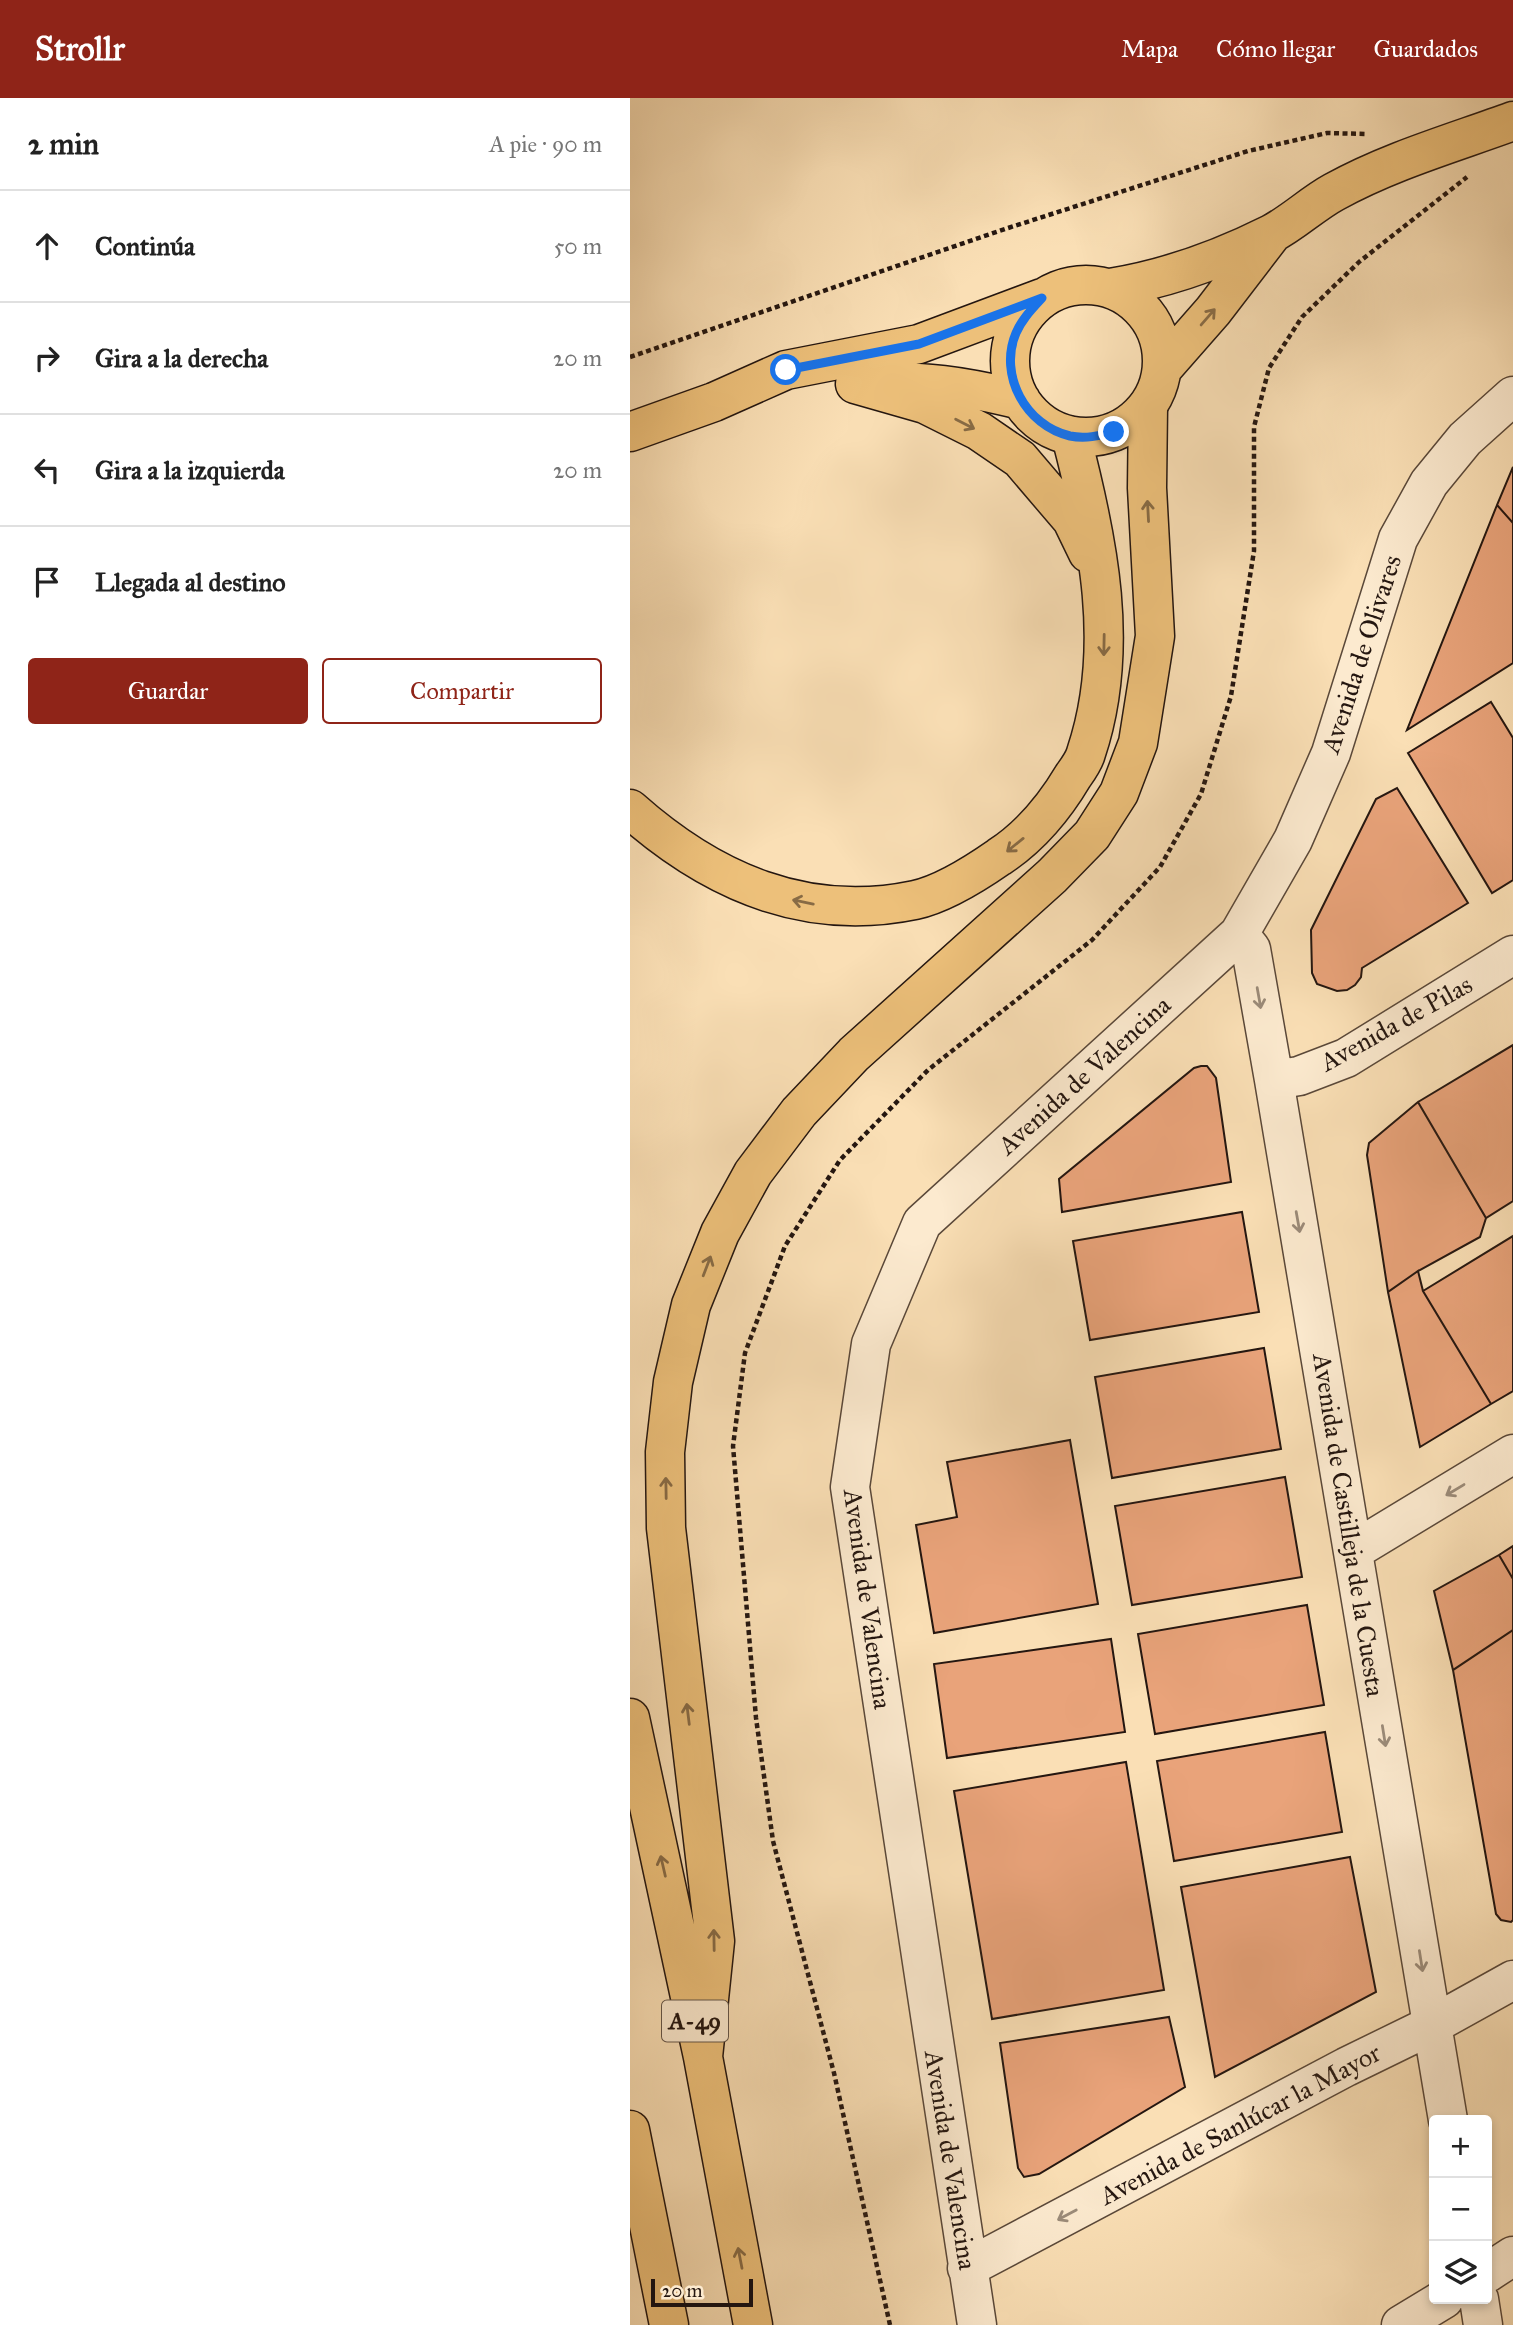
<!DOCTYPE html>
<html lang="es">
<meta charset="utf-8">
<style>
body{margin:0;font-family:"IM FELL Great Primer",serif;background:#f6f6f6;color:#222}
.controls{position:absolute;right:21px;bottom:21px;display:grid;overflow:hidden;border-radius:7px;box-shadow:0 4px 10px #0003}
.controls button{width:63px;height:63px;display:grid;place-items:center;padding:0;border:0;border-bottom:2px solid #e0e0e0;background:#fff;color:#222;font:35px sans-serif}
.scale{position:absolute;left:21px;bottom:18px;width:102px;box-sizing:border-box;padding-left:7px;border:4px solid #241610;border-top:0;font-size:19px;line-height:24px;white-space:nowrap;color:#241610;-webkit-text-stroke:5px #fceacf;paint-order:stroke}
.stop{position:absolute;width:21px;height:21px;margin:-16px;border:5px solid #1a73e8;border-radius:50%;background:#fff}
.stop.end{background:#1a73e8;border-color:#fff;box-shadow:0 2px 7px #0008}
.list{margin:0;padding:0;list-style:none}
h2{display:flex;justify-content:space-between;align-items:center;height:91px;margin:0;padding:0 28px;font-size:30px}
h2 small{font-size:23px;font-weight:400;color:#767676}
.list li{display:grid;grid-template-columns:46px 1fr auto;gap:21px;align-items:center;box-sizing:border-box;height:112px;padding:0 28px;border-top:2px solid #e0e0e0}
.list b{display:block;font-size:26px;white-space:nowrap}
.list em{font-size:23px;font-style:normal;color:#767676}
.actions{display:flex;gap:14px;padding:21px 28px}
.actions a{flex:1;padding:16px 0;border:2px solid #8f2418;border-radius:7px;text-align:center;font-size:24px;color:#8f2418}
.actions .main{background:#8f2418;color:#fff}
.icon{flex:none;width:38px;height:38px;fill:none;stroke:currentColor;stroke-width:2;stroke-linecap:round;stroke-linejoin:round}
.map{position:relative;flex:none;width:883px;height:2227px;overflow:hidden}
header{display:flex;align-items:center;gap:42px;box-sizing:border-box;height:98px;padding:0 35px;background:#8f2418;color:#fff}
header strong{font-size:33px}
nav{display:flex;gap:38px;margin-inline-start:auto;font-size:24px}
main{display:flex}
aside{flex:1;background:#fff}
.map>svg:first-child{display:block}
.building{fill:#e9a37a;stroke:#241610;stroke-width:2}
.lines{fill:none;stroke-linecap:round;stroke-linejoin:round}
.minor-casing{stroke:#5a4839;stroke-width:41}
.major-casing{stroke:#241610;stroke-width:41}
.highway-casing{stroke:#241610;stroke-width:41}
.path{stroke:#241610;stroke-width:4.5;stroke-dasharray:5 3.5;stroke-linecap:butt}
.minor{stroke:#fceacf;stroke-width:38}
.major{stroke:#edc07a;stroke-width:38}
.highway{stroke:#edc07a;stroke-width:38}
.oneway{stroke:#886b45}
.oneway2{stroke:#9b8b79}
.route{stroke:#1a73e8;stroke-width:9}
.labels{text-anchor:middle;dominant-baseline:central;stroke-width:5;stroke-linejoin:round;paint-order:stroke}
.shield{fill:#fceacf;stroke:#655649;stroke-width:2}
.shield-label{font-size:24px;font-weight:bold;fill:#241610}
.street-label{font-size:26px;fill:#241610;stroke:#fceacf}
</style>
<header>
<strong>Strollr</strong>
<nav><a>Mapa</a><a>Cómo llegar</a><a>Guardados</a></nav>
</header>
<main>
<aside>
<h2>2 min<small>A pie · 90 m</small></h2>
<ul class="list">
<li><svg class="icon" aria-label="ahead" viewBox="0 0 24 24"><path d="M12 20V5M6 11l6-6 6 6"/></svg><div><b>Continúa</b></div><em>50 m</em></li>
<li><svg class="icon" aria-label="right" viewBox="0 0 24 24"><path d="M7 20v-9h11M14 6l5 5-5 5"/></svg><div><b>Gira a la derecha</b></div><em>20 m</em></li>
<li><svg class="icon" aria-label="left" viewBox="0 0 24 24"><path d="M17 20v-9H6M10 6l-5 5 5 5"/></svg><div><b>Gira a la izquierda</b></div><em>20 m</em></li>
<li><svg class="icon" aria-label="arrive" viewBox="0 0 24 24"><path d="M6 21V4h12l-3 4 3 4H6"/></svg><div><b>Llegada al destino</b></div></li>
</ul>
<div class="actions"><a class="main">Guardar</a><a>Compartir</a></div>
</aside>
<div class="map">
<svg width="883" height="2227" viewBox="0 0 883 2227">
<rect width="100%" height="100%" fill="#fadfb5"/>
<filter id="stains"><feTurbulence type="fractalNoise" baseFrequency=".00286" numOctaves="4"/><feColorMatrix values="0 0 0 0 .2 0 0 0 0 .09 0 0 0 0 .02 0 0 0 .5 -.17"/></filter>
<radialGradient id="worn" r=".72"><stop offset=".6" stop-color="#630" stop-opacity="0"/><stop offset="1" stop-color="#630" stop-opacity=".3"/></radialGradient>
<path class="building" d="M883,369v56l-16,-18z
M867,407l16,18v140l-106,67z
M861,604l22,36v142l-21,13 -84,-140z
M767,690l71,115 -106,65 -1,9 -6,8 -8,5 -10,1 -20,-7 -5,-11 -1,-43 65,-131z
M883,947v156l-27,17 -68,-116z
M571,968h6l9,12 15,104 -169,30 -3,-33 135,-111z
M788,1004l68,116 -6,19 -62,34 -30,21 -21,-137 2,-12z
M612,1114l17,100 -169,28 -17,-99z
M883,1138v155l-22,13 -68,-113z
M788,1173l5,20 68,113 -71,43 -32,-155z
M634,1250l17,101 -169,29 -17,-101z
M440,1342l28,164 -164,29 -18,-108 41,-8 -10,-55z
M655,1379l17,100 -170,28 -17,-99z
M883,1448v33l-14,-24z
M869,1457l14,24v51l-60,40 -19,-79z
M677,1507l17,100 -169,29 -17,-100z
M883,1532v290l-2,2 -10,-2 -5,-6 -43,-244z
M481,1541l14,93 -178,26 -13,-94z
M695,1634l17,100 -168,29 -17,-100z
M496,1664l38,228 -172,29 -38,-228z
M720,1759l26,135 -161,85 -34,-190z
M539,1919l16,70 -146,87 -15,3 -6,-9 -18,-125z"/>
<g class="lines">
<g class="minor-casing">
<path id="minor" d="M609,836l12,15 23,131 174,1040
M644,982l25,-4 47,-18 167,-103
M723,1453l160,-97
M337,2170l379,-201 86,-42 81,-45
M857,2175l26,-17
M849,2201l4,26
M347,2227l-127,-838 21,-143 51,-121 317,-289 54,-94 38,-87 67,-214 31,-56 36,-44 48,-43
M771,2227l43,-26"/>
</g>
<g class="major-casing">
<path id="major" d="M380 263a76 76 0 1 1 152 0a76 76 0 1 1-152 0Z
M480,190c56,-9 111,-29 161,-54 23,-12 41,-30 63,-42 56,-31 119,-49 179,-71
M533,270l50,-57 59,-77
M235,285c58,-3 99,3 156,17
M0,334l84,-30 72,-32 133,-26 123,-46"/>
</g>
<g class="highway-casing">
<path id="highway" d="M225,286l70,20 54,27 41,28 52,61 16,33
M0,711c81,72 175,114 285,91 28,-6 61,-27 84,-43 32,-21 55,-49 74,-81 5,-7 11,-15 13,-23 35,-104 12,-214 -15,-317
M0,1620l73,339 50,268
M73,1959l12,-116 -49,-413 -1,-76 8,-70 18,-77 29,-72 33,-60 46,-61 55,-58 198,-178 40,-41 27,-42 19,-50 17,-107 -8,-148 1,-82
M0,2032l39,195"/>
</g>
<path class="path" d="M0,259l375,-128 243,-78 79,-18 40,1
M260,2227l-56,-252 -61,-232 -17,-123 -23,-272 12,-93 40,-107 55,-86 88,-90 164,-130 68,-73 41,-73 30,-98 23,-145v-124l15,-59 33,-51 57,-55 108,-85"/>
<use href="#minor" class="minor"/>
<use href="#major" class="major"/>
<use href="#highway" class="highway"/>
</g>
<defs><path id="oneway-shaft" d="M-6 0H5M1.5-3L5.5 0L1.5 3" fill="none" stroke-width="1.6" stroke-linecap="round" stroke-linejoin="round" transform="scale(1.75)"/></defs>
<g class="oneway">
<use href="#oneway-shaft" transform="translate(578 219) rotate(-49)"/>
<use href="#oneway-shaft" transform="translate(335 326) rotate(27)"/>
<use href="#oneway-shaft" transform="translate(518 413) rotate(-93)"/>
<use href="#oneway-shaft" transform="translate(474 547) rotate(91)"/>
<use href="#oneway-shaft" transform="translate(385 747) rotate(141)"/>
<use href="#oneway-shaft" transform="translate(173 804) rotate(-168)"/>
<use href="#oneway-shaft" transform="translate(77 1168) rotate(-69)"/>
<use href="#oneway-shaft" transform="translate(36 1390) rotate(-91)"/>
<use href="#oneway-shaft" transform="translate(58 1616) rotate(-97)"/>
<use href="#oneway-shaft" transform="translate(33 1768) rotate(-103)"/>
<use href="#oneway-shaft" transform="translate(84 1842) rotate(-91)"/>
<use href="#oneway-shaft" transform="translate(110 2160) rotate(-101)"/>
</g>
<g class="oneway2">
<use href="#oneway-shaft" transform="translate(629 900) rotate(80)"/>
<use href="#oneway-shaft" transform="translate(668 1124) rotate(80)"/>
<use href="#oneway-shaft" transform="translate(825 1392) rotate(149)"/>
<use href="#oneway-shaft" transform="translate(754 1638) rotate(81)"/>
<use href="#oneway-shaft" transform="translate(791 1863) rotate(81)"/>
<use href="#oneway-shaft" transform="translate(437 2117) rotate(152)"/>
</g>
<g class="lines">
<path class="route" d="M156,272l133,-26 123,-46c-10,11 -20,21 -26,35 -18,42 10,93 54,103 15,3 29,0 44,-4"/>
</g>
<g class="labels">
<rect class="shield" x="32" y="1902.5" width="66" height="41" rx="5"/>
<g class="shield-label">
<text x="65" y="1923">A-49</text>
</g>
<g class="street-label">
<text transform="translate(731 556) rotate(-72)">Avenida de Olivares</text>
<text transform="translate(766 925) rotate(-29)">Avenida de Pilas</text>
<text transform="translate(454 977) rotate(-42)">Avenida de Valencina</text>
<text transform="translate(719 1427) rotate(81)">Avenida de Castilleja de la Cuesta</text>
<text transform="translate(238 1501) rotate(82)">Avenida de Valencina</text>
<text transform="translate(610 2026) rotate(-28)">Avenida de Sanlúcar la Mayor</text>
<text transform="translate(321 2062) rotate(81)">Avenida de Valencina</text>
</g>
</g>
<rect width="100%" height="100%" filter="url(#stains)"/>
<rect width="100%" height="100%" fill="url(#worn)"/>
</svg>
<div class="controls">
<button>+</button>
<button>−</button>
<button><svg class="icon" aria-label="layers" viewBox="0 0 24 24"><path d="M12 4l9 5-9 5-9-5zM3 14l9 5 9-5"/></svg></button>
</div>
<div class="scale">20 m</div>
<div class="stop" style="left:156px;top:272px"></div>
<div class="stop end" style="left:484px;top:334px"></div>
</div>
</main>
